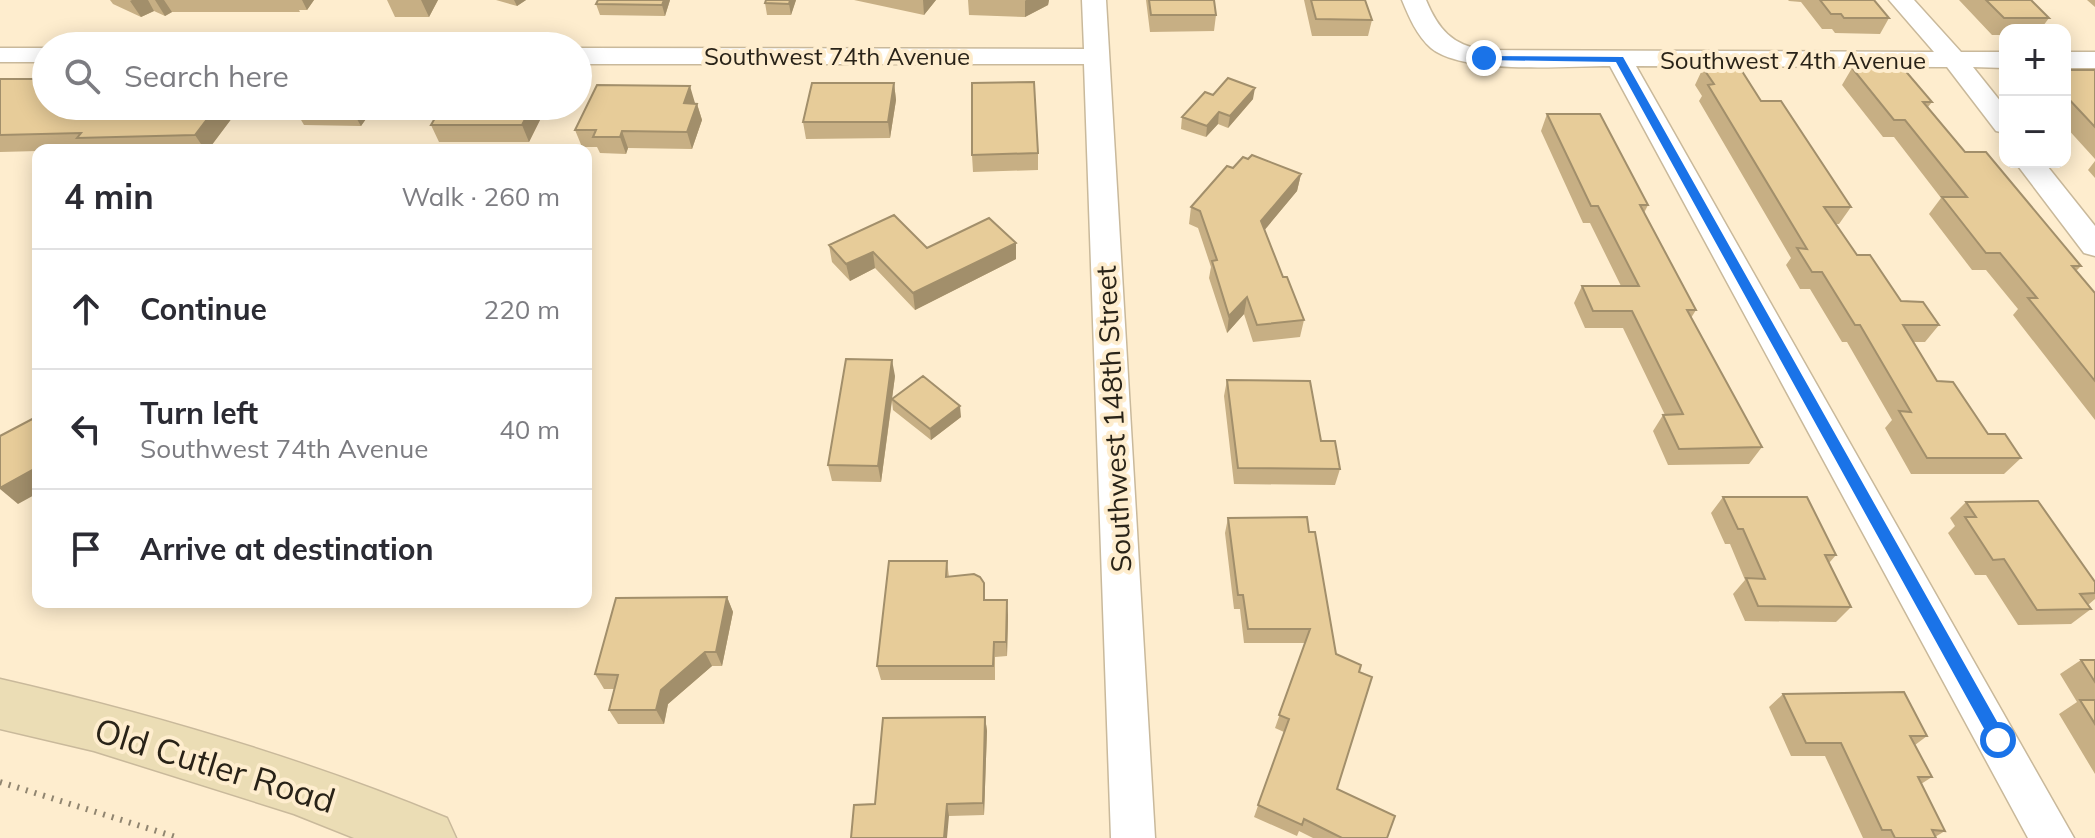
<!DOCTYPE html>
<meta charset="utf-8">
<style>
body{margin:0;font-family:Mulish,sans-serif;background:#f7f7f7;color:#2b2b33}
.controls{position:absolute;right:24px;top:24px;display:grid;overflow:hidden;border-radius:16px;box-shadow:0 4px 20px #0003}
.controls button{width:72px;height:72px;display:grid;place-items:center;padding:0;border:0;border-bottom:2px solid #e1e1e2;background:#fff;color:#2b2b33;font:40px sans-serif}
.stop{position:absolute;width:24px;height:24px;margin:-18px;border:6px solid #1a73e8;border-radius:50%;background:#fff}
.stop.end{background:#1a73e8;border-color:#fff;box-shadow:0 2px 8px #0008}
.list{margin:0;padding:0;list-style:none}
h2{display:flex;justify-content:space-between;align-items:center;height:104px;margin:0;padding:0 32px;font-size:34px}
h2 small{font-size:26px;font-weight:400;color:#7c7c81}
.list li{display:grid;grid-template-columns:52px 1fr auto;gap:24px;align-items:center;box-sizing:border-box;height:120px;padding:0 32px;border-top:2px solid #e1e1e2}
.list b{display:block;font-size:30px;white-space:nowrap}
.list p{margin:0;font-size:26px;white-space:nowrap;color:#7c7c81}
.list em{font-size:26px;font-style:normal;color:#7c7c81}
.icon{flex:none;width:44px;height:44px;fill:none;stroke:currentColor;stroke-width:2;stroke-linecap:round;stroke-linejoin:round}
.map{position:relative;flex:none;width:2095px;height:838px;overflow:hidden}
.search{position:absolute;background:#fff;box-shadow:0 4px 20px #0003;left:32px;top:32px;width:560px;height:88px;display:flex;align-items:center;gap:20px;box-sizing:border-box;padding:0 28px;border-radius:44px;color:#7c7c81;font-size:30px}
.panel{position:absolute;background:#fff;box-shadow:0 4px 20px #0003;left:32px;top:144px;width:560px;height:464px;border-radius:16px}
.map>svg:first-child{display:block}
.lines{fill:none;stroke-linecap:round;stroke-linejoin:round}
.street-casing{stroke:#c9b99b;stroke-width:3}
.secondary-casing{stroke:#c9b99b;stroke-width:3}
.path{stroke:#908570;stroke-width:6;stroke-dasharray:2 7;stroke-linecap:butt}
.street{fill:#fff;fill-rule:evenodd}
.secondary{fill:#ebddb5;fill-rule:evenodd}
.wall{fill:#c7af84}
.shaded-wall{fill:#a28f6b}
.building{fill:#e7cc99;stroke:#a28f6b;stroke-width:2}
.route{fill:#1a73e8}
.labels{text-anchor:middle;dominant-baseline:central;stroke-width:8;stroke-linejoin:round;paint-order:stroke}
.far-street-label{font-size:24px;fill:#292318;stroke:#feedce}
.street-label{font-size:28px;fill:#292318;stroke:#feedce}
.near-street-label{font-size:34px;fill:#292318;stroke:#feedce}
</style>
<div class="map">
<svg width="2095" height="838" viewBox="0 0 2095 838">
<rect width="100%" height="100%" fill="#feedce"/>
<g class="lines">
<g class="street-casing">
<path id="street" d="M1082,0h24l49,838h-44l-27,-774h-506v-16l506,1z
M1402,0h24c12,29 26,45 58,50l450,2 -45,-52h25l47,52h44v16l-32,-1 32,40v26l-9,-2 -49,-64 -311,-1 438,772h-46l-418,-772c-43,0 -146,9 -179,-18 -14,-12 -22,-31 -29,-48z
M0,48h46v14h-46z
M2065,52h30v16h-30z
M2015,162h29l51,64v30l-11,-3z"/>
</g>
<g class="secondary-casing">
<path id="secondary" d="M0,679c152,35 303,79 447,139l9,20h-102l-60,-24 -200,-63 -94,-22z"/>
</g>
<path class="path" d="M0,782l179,56"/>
<use href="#street" class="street"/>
<use href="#secondary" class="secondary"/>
</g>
<path class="wall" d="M110,0h204l-7,10h-8l1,2h-128l-7,4 -11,-5 -13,6 -28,-13z
M387,0h51l-9,17h-34z
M496,0h30l-9,6z
M670,0l-5,16 -65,-1 -4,-11z
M796,0l-5,15h-24l-2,-12z
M854,0h82l-12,15z
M968,0h81l-1,5 -23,12 -56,-2z
M1146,0h68l2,15 -2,16 -64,1z
M1304,0h61l7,20 -4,16h-56z
M1788,0h86l15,18 -9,16 -45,-1 -3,-4h-10l-21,-27 -12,-1z
M1959,0h72l18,18 -9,12h-35v5h-13z
M2087,0h8v7z
M1703,68l58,33 90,106 -12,17h-3l21,31 44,46 38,24 -14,17h-12l24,39 51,53 33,24 -17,16h-93l-26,-46 7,-8 -45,-78h-5l-32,-53h-10l-14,-24 5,-7 -92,-157 3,-5 -7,-11z
M1852,68l80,34 -4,5 37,45 116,114 -5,5 19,22v127l-82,-105 5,-6 -32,-39h-14l-43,-56 12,-16 -47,-61h-11l-41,-52z
M2065,70h30v89l-30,-33z
M0,79l241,27 -33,44h-170v1l-38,1z
M894,83l2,17 -6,38 -84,1 -3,-17z
M1213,95l40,4 -25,29 -10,-4 -12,13 -25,-8 1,-12z
M695,103l2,1 5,16 -10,29 -64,-1 -2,6 -26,-1 -3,-6h-15l-7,-17z
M375,106l-14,20 -57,-1 -10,-17z
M547,106l-18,36h-90l-8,-17z
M1547,114l101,91 -4,8 52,97 -5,8 71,129 -13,17 -81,1 -15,-34 10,-16h2l-42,-87h-38l-11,-25 8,-17h39l-31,-63h-7l-42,-92z
M1038,153v17l-65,2 -1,-17z
M2095,161v17l-7,-8z
M1233,168l68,6 -4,17 -33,39 19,47 21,43 -4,17 -47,5 -9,-28 -17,19 -18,-55 2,-11 -13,-39 -9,-4 2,-17z
M829,245l98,3 89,11 -101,51 -40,-42 -25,13 -18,-19z
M895,376l-3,22 69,19 -30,23 -38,-30 -1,-9 -11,81 -49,-1 -4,-16z
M1227,380l94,61 19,28 -5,16 -101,-1 -10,-88z
M1723,497l113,58 -7,8 22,44 -15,15 -91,-1 -12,-27 12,-14 -15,-36h-5l-14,-31z
M1966,502l129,80v17l-7,6 3,4 -20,15 -53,1 -32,-50h-11l-27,-42 7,-7 -5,-8z
M1228,518l108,136 23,18 -22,117 50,49h-74l-14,-7 -2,5 -43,-19 30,-85 -9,-4 30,-85h-61l-4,-34h-6l-9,-76z
M947,561l2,16 59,38 -1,41 -12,1v23h-114l-4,-14z
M727,597l6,15 -11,54h-10l-44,38 -4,20h-46l-9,-14 5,-21h-10l-9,-15z
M2081,660h14v114l-36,-60 18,-12 -17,-28z
M1783,694l144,42 -12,9 17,32 -11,7 24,47 -10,6 1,1h-73l-38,-82h-34l-22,-49z
M985,717l2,14 -3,84 -35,1 -74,-12z"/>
<path class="shaded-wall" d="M132,0h16l6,11 -13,6 -11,-16z
M155,0h9l8,12 -7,4z
M302,0h12l-7,10z
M421,0h17l-9,17z
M514,0h12l-9,6z
M664,0h6l-5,16 -3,-11z
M790,0h6l-5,15 -2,-11z
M923,0h13l-12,15z
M1026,0h23l-1,5 -23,12v-16z
M894,83l2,17 -6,38 -2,-16z
M690,86l5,17 -7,17 -4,-17z
M1255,88l-2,11 -25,29 2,-12z
M697,104l5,16 -10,29 -5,-17z
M217,106h24l-33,44h-3l-10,-15z
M354,106h21l-14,20 -10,-17z
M532,106h15l-18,36 -7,-17z
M1219,112l-1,12 -12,13 1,-11z
M622,131l6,17 -2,6 -6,-17z
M1301,174l-4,17 -39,47 3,-17z
M1016,243v16l-101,51 -2,-17z
M873,252l2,16 -25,13 -4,-17z
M1247,297l-3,17 -17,19 2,-17z
M892,360l3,16 -14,106 -3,-16z
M960,406l1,11 -30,23 -1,-11z
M38,467v26l-20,11 -18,-15v-1z
M727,597l6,15 -11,54 -6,-14z
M1007,600l1,15 -1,41 -1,-14z
M705,652l7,14 -44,38 -4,20 -8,-14 5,-20z
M985,717l2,14 -3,84 -1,-12z
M947,804l2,12 -2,22h-3z"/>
<path class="building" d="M598,0h66l-2,5 -66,-1z
M766,0h24l-1,4 -24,-1z
M1149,0h65l2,15h-65z
M1311,0h54l7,20 -56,-1z
M1820,0h54l15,18h-45l-3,-4h-10z
M1986,0h45l18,18h-45z
M1703,68h37l21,33h20l70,106h-27l33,48h13l31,46 22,1 16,23h-36l34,56 16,1 35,52h17l16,24h-94l-28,-47 12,1 -51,-87h-5l-33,-53h-10l-15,-24 10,1 -99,-164 6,-1z
M1852,68h51l29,34h-9l42,50h21l95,114h-9l23,27v88l-67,-83h9l-37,-45h-14l-44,-56h25l-62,-77h-11z
M2065,70h30v57l-30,-32z
M1228,78l27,10 -25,28 -11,-4 -12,14 -25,-9 23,-25 8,3z
M0,79h46v27h171l-22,29 -118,3 4,-5 -81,2z
M1034,82l4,71 -66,2v-72z
M812,83h82l-6,39h-85z
M597,85l93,1 -6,17 13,1 -10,28 -65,-1 -2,6h-27l3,-7h-21z
M296,106h58l-3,3 -57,-1z
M442,106h90l-10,19h-91z
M1547,114h53l48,91h-8l56,105h-9l75,137 -83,2 -16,-34 20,-1 -51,-103h-39l-11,-25h57l-41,-80h-7z
M1252,155l49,19 -40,47 22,56h4l17,43 -47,5 -10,-28 -18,19 -17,-55 5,-1 -17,-49 -9,-4 36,-41 6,2 10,-11 5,2z
M894,215l33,33 62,-30 27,25 -103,50 -40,-41 -27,12 -17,-19z
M846,359l46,1 -14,106 -50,-1z
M923,376l37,30 -30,23 -38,-30z
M1227,380l83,1 11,60h14l5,28 -102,-1z
M38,416v51l-38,21v-52z
M1723,497h84l29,58h-11l26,52 -93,-1 -12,-28 19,1 -22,-50h-5z
M2038,501l57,81v11l-15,1 11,15 -54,1 -33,-51 -11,1 -28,-43h11l-10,-15z
M1307,517l2,15h6l21,122 25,11 -2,7 13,5 -35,112 58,27 -8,22h-45l-38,-19 -2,6 -44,-20 31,-86 -10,-4 31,-86h-62l-5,-34h-5l-10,-77z
M889,561h58l-1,16 28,-3 6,3 4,6v17h23l-1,42h-12l-1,24h-116z
M727,597l-11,55h-11l-44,38 -5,20h-47l9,-35 -23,-1 21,-76z
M2081,660h14v22z
M1904,692l23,44h-17l22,41h-14l27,54 -13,-1 4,8h-41l-4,-8h-9l-41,-87h-35l-23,-49z
M2080,700h15v24z
M985,717l-2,86 -36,1 -3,34h-93l3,-33 21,-1 8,-86z"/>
<path class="route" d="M1480,56l143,1 381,677v11h-11l-377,-683 -132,-2z"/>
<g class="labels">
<g class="far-street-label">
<text x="837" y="56">Southwest 74th Avenue</text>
<text x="1793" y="60">Southwest 74th Avenue</text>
</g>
<g class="street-label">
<text transform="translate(1113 419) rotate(-93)">Southwest 148th Street</text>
</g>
<g class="near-street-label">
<text transform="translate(215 765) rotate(17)">Old Cutler Road</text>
</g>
</g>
</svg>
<div class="controls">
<button>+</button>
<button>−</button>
</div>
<div class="stop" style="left:1998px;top:740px"></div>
<div class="stop end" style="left:1484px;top:58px"></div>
<div class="search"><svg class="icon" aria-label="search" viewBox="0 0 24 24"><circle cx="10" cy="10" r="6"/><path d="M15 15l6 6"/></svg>Search here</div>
<section class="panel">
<h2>4 min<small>Walk · 260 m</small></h2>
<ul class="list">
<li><svg class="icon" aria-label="ahead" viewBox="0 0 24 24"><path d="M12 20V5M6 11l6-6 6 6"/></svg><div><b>Continue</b></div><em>220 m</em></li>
<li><svg class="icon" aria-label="left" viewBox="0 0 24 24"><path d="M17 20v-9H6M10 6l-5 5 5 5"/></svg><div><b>Turn left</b><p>Southwest 74th Avenue</p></div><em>40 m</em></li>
<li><svg class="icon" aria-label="arrive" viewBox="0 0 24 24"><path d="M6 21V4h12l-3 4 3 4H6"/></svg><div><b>Arrive at destination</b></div></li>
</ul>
</section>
</div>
